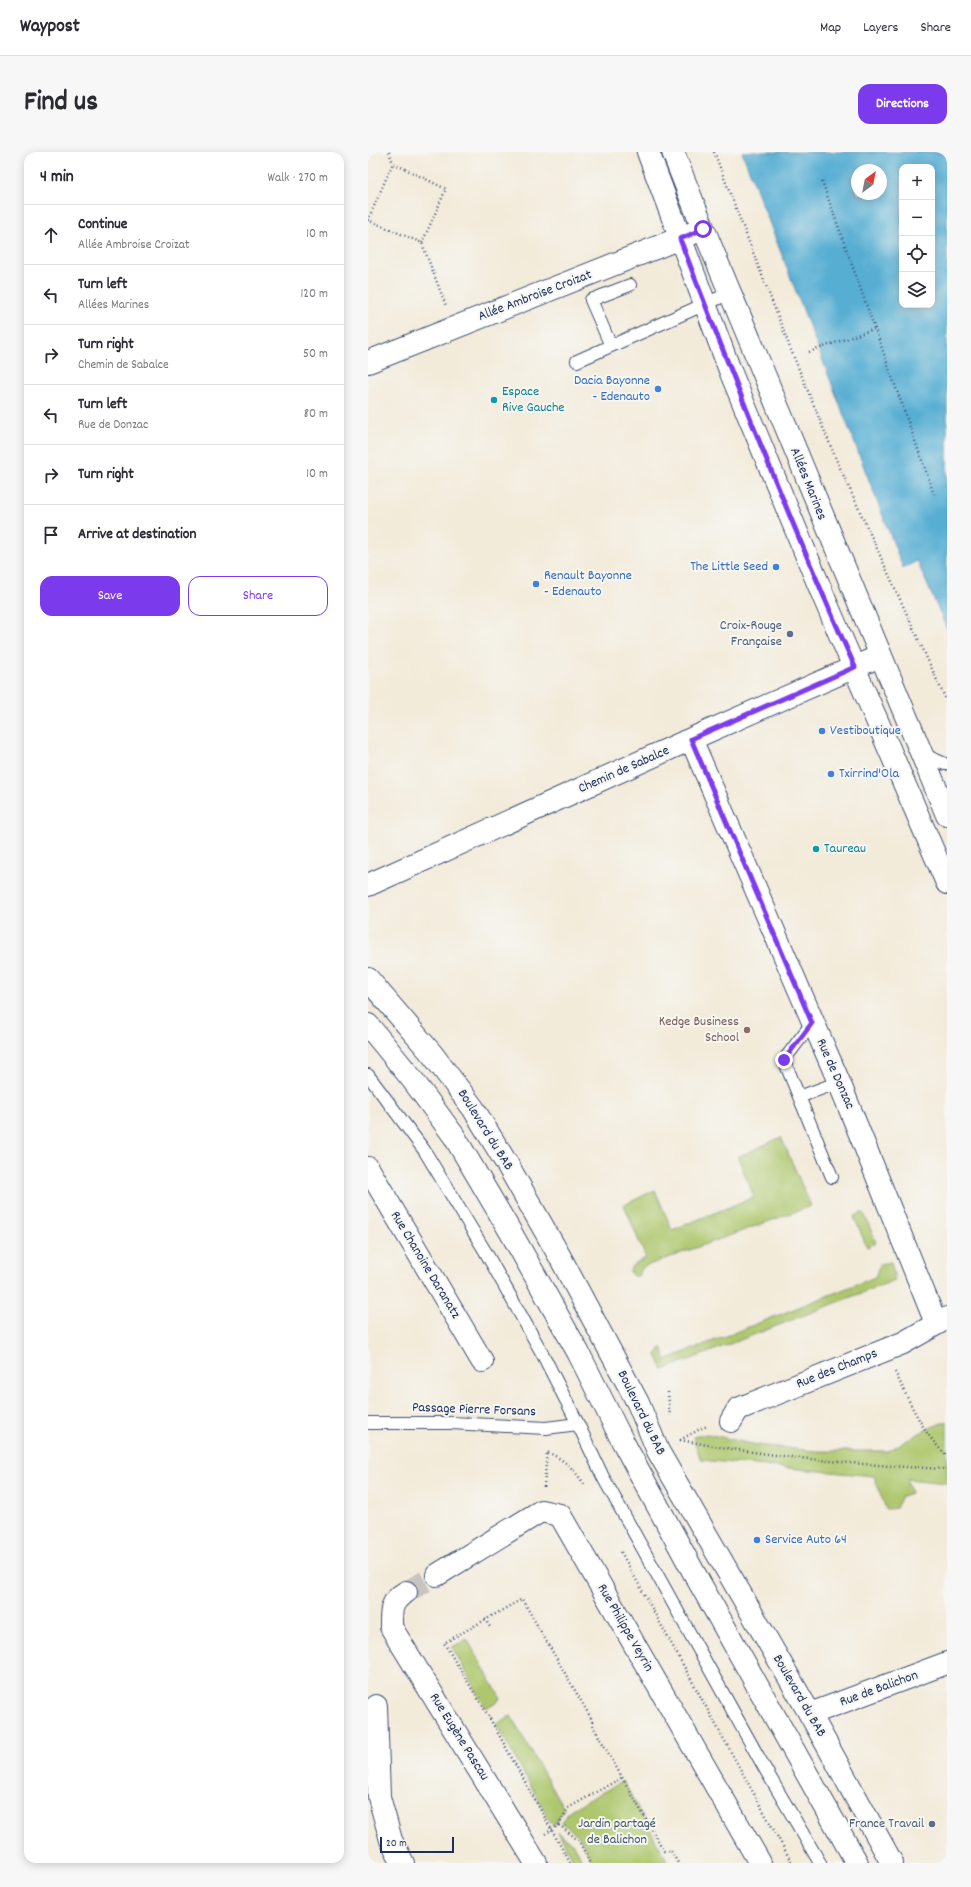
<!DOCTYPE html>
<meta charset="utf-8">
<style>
body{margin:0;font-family:Dekko,sans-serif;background:#f7f7f7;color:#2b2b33}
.controls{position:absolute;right:12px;top:12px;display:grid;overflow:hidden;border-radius:8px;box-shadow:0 2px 10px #0003}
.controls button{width:36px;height:36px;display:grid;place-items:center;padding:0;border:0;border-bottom:1px solid #e1e1e2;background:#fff;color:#2b2b33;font:20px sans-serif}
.compass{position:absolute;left:483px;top:12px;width:36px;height:36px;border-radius:50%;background:#fff;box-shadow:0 2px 10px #0003;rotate:32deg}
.scale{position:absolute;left:12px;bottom:10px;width:74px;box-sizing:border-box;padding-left:4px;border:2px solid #1b2f5e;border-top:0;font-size:11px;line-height:14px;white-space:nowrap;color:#1b2f5e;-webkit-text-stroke:3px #f6f6f2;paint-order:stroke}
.stop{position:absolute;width:12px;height:12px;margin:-9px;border:3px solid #7c3aed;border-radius:50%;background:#fff}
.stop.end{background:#7c3aed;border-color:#fff;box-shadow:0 1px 4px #0008}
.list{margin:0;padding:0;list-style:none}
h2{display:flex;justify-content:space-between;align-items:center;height:52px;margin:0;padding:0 16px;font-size:17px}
h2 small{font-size:13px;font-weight:400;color:#7c7c81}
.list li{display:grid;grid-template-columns:26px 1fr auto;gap:12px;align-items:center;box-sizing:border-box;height:60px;padding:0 16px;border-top:1px solid #e1e1e2}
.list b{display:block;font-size:15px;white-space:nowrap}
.list p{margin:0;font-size:13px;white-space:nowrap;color:#7c7c81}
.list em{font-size:13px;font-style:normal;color:#7c7c81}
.actions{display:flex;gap:8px;padding:12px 16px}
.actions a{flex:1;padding:9px 0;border:1px solid #7c3aed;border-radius:12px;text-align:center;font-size:14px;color:#7c3aed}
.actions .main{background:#7c3aed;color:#fff}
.icon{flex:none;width:22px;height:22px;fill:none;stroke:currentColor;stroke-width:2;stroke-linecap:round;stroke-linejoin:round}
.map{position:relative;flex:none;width:579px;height:1711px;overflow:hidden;border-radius:12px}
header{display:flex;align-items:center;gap:24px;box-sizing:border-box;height:56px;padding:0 20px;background:#fff;border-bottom:1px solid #e1e1e2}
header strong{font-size:19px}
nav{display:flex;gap:22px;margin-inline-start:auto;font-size:14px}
.intro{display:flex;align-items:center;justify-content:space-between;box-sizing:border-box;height:96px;padding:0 24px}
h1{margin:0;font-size:28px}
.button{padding:10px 18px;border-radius:12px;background:#7c3aed;color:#fff;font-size:14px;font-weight:700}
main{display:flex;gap:24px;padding:0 24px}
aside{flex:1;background:#fff;border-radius:12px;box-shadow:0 2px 10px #0003}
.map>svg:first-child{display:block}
.green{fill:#aec76d;stroke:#647b66}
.water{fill:#56aed3;stroke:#386e98;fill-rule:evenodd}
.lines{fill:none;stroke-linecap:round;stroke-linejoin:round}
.street-tunnel{stroke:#c8c5c1;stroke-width:22;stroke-dasharray:22 11;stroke-linecap:butt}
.lane-casing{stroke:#3b4b71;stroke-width:14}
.street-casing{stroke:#3b4b71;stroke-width:24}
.secondary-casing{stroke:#3b4b71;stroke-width:24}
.primary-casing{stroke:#3b4b71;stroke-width:24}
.path{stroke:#3b4b71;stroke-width:2.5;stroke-dasharray:1 3;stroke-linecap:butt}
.lane{stroke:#fff;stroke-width:12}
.street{stroke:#fff;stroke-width:22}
.secondary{stroke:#fff;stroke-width:22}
.primary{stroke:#fff;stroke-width:22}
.route{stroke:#7c3aed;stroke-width:5}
.shop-dot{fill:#3f7fe0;stroke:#f6f6f2;stroke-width:1.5}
.culture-dot{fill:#0f9aa8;stroke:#f6f6f2;stroke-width:1.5}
.service-dot{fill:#5c6f8a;stroke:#f6f6f2;stroke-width:1.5}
.education-dot{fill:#8d6e63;stroke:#f6f6f2;stroke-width:1.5}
.labels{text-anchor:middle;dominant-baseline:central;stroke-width:4;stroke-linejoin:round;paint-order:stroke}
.street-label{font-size:14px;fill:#1b2f5e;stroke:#f6f6f2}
.shop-label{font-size:14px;fill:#366cbe;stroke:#f6f6f2;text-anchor:start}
.culture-label{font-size:14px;fill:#0d838f;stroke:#f6f6f2;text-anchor:start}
.service-label{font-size:14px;fill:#4e5e75;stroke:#f6f6f2;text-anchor:end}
.education-label{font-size:14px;fill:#785e54;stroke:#f6f6f2;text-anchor:end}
.park-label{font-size:14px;fill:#405562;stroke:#f6f6f2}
</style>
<header>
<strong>Waypost</strong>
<nav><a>Map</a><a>Layers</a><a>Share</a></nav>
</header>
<div class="intro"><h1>Find us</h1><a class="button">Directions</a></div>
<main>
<aside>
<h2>4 min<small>Walk · 270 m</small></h2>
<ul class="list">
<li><svg class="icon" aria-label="ahead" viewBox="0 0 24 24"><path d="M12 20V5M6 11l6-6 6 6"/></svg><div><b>Continue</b><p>Allée Ambroise Croizat</p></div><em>10 m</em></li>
<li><svg class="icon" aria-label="left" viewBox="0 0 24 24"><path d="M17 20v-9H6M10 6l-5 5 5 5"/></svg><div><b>Turn left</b><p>Allées Marines</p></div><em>120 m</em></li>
<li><svg class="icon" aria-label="right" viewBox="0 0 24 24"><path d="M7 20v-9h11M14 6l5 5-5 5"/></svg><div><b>Turn right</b><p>Chemin de Sabalce</p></div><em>50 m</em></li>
<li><svg class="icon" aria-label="left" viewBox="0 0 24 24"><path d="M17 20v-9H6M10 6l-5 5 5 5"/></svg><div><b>Turn left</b><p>Rue de Donzac</p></div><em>80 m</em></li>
<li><svg class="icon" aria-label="right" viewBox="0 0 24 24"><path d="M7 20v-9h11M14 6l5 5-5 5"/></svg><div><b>Turn right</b></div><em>10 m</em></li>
<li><svg class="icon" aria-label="arrive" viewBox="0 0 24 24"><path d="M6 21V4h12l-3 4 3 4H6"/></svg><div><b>Arrive at destination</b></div></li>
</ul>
<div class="actions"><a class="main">Save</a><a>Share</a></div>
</aside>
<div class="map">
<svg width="579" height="1711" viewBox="0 0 579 1711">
<rect width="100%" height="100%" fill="#f6f6f2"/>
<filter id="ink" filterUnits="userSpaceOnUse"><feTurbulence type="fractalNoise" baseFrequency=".025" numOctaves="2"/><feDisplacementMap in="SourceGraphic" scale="8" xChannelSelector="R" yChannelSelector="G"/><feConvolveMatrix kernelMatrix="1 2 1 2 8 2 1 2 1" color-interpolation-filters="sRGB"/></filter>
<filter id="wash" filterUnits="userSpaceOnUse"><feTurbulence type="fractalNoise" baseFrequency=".012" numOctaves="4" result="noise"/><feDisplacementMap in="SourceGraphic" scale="16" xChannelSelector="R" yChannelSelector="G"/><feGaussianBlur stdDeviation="0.9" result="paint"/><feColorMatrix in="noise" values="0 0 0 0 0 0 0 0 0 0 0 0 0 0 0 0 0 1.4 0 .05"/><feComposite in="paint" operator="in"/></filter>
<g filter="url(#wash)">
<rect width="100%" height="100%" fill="#f3ebda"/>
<path class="green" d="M413,985l30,69 -168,61 -5,9h-4l-4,-3c0,-10 9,-11 16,-15l-22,-53 31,-15 17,40 82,-33 -16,-40z
M493,1061h3l12,30 -9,4 -13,-30z
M523,1110l4,18 -232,90 -7,-15 5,-7h2l2,12 210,-83 5,-13z
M579,1269v62l-40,-4 4,14 -9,3 -6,12 -10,1 -12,-33 -173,-16 -8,-23 14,-3 50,11 58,6h73l39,-22z
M99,1487l34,60 -15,9 -34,-61z
M143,1564l53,93 -11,17 -57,-102z
M255,1629l41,74 4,8h-75l-14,-27 -18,-14 9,-12z
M190,1680l16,13 10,18h-9z"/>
<path class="water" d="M374,0h205v477l-30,-68 -14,7zM534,15h30v138h-30zM489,18h24v24h-24z"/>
</g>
<g filter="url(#ink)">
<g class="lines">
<path class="street-tunnel" d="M38,1440l31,-17"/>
<g class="lane-casing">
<path id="lane" d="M243,194l-20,-46 39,-15
M209,209l153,-68
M554,602l23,10
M444,871l-28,37 48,117
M0,923l56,75 61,101 57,102 36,71 25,53 161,290 56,96
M431,945l40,-15
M0,1271h83l95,5 32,-4"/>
</g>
<g class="street-casing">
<path id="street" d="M0,210l335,-133
M323,587l148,343 97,241
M0,733l323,-146 189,-83
M0,1016l114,193
M363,1269l7,-12 165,-66 44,-25
M69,1423l104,-64 19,4 200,348
M38,1440c-16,9 -15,19 -15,35l145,236
M8,1554l3,91 12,43 12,23
M442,1562l137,-51"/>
</g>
<g class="secondary-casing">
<path id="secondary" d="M280,0l83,221 94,227 122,283
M305,0c27,71 57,140 86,210 62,151 125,302 188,453"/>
</g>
<g class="primary-casing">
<path id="primary" d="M0,827l64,75 41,54 34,56 53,93 78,146 20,48 152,263 82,149
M0,873l44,54 42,57 56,95 68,121 45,90 70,129 164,292"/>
</g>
<path class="path" d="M21,0l4,11
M346,0l77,198 45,109 111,243
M454,29l112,313
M54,91l24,-54 -53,-26 -25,57 54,23 24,63
M441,200l65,-23
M527,1220c15,30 27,61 52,84
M300,1240l2,24
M312,1288c90,17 176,25 267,29
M312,1288l22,-12 6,-2
M176,1335l3,-35c18,8 26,16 37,32
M253,1400l171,311
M117,1467l5,8
M191,1673l20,16 11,22
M177,1682l14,-9 9,-17 55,-31
M202,1711l-81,-146 -45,-74 78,-44 69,119 3,10 70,123h7l7,12"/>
<use href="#lane" class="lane"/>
<use href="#street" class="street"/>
<use href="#secondary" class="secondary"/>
<use href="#primary" class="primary"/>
</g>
</g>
<g class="lines" filter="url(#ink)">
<path class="route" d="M335,77l-23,10c55,144 112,288 175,428l-164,72 121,284 -28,37"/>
</g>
<g class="shop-dot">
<circle cx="290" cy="237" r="4"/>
<circle cx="408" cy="415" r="4"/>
<circle cx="168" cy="432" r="4"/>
<circle cx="454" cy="579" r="4"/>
<circle cx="463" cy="622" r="4"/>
<circle cx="389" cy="1388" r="4"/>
</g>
<g class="culture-dot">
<circle cx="126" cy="248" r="4"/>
<circle cx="448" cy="697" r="4"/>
</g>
<g class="service-dot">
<circle cx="422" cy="482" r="4"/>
<circle cx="564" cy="1672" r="4"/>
</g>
<circle class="education-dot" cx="379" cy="878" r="4"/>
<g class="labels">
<g class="street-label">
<text transform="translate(167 144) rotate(-21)">Allée Ambroise Croizat</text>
<text transform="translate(440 332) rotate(68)">Allées Marines</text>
<text transform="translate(256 618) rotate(-24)">Chemin de Sabalce</text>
<text transform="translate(467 922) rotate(66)">Rue de Donzac</text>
<text transform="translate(117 978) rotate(58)">Boulevard du BAB</text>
<text transform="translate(57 1113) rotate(59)">Rue Chanoine Daranatz</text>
<text transform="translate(469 1217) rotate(-22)">Rue des Champs</text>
<text transform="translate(106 1258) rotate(2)">Passage Pierre Forsans</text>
<text transform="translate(273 1261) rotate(64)">Boulevard du BAB</text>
<text transform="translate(257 1476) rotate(60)">Rue Philippe Veyrin</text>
<text transform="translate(511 1537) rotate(-20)">Rue de Balichon</text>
<text transform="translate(431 1544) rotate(60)">Boulevard du BAB</text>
<text transform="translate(91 1585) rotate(58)">Rue Eugène Pascau</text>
</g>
<g class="shop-label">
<text x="282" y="229" text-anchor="end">Dacia Bayonne<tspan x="282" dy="16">- Edenauto</tspan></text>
<text x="400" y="415" text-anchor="end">The Little Seed</text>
<text x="176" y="424">Renault Bayonne<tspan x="176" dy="16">- Edenauto</tspan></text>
<text x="462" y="579">Vestiboutique</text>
<text x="471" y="622">Txirrind'Ola</text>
<text x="397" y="1388">Service Auto 64</text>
</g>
<g class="culture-label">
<text x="134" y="240">Espace<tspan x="134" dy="16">Rive Gauche</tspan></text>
<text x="456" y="697">Taureau</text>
</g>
<g class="service-label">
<text x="414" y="474">Croix-Rouge<tspan x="414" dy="16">Française</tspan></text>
<text x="556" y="1672">France Travail</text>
</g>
<g class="education-label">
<text x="371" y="870">Kedge Business<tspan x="371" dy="16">School</tspan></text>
</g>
<g class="park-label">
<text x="249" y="1672">Jardin partagé<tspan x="249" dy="16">de Balichon</tspan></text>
</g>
</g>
</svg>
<div class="controls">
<button>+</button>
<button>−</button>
<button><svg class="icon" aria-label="locate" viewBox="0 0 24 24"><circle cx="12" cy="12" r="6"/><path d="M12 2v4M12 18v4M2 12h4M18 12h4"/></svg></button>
<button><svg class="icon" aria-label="layers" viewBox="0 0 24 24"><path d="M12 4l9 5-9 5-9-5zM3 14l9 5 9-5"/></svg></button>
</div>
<svg class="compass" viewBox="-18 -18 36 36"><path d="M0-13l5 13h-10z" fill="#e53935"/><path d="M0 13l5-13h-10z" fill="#7c7c81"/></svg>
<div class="scale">20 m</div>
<div class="stop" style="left:335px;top:77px"></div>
<div class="stop end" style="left:416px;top:908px"></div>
</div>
</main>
